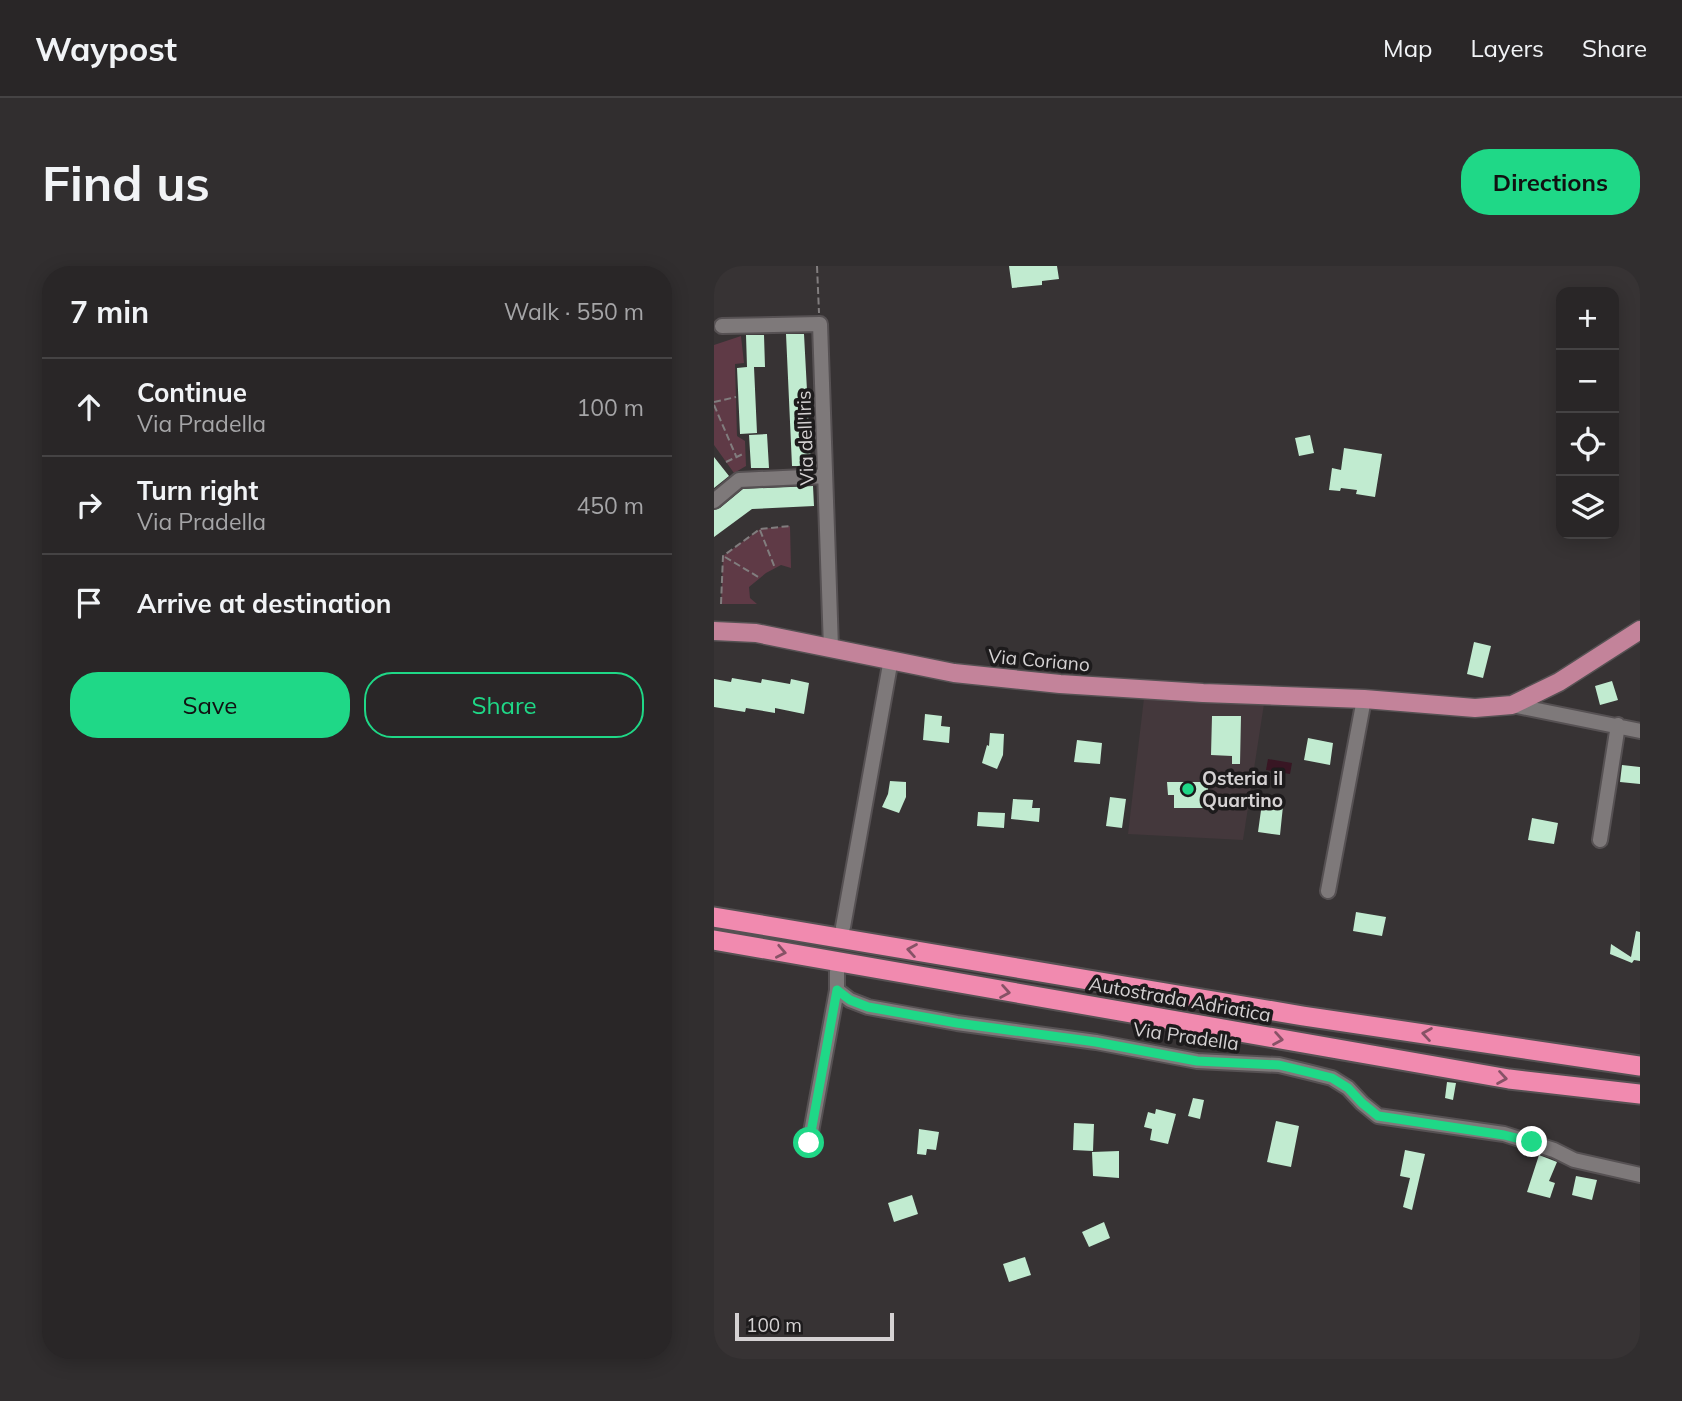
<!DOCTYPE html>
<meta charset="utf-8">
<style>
body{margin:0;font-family:Mulish,sans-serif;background:#312e2f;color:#f1f3f6}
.controls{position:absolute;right:21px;top:21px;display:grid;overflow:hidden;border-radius:14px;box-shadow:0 4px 18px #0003}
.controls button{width:63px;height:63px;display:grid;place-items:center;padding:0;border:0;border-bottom:2px solid #454344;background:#292627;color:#f1f3f6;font:35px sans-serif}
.scale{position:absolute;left:21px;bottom:18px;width:159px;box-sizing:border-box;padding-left:7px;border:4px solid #d5d2d3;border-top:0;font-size:19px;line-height:24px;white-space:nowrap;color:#d5d2d3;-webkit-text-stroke:5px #1d1b1c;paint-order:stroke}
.stop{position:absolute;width:21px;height:21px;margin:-16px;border:5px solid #1fd887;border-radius:50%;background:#fff}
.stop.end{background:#1fd887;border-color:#fff;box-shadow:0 2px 7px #0008}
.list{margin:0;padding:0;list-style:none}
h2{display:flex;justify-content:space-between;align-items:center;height:91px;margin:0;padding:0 28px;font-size:30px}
h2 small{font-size:23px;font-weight:400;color:#a5a5a7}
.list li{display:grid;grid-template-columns:46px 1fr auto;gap:21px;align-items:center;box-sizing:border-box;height:98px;padding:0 28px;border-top:2px solid #454344}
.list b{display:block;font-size:26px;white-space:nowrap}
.list p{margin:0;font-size:23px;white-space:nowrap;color:#a5a5a7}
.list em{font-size:23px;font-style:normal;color:#a5a5a7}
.actions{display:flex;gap:14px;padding:21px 28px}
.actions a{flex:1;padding:16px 0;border:2px solid #1fd887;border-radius:28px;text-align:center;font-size:24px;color:#1fd887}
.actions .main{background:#1fd887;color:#111}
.icon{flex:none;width:38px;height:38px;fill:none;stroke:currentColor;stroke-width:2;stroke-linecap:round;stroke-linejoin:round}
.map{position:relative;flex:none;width:926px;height:1093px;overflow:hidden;border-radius:28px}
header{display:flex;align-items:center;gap:42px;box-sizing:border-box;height:98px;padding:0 35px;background:#292627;border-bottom:2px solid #454344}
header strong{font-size:33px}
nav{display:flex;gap:38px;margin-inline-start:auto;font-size:24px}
.intro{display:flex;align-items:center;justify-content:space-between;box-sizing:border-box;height:168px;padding:0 42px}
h1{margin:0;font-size:49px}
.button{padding:18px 32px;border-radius:28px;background:#1fd887;color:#111;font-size:24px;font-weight:700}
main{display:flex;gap:42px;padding:0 42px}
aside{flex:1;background:#292627;border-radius:28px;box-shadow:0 4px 18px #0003}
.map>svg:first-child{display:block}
.built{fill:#44383c}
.green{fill:#5f3a46}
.water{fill:#381623}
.building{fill:#c1ebd0}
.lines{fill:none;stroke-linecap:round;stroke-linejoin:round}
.minor-casing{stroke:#565153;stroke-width:18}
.major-casing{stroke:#565153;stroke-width:21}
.highway-casing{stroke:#565153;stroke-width:23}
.path{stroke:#817d7e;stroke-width:2;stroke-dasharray:7 3.5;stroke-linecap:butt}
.minor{stroke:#7e797a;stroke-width:14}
.major{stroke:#c3839a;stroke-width:18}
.highway{stroke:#f18aaf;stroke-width:19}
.oneway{stroke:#875266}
.route{stroke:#1fd887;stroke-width:9}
.poi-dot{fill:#1fd887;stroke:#1d1b1c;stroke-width:2.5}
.labels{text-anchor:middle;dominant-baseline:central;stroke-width:7;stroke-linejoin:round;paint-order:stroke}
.street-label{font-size:19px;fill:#d5d2d3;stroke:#1d1b1c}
.poi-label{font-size:19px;font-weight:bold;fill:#d5d2d3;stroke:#1d1b1c;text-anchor:start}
</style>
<header>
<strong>Waypost</strong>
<nav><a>Map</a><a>Layers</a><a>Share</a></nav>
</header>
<div class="intro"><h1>Find us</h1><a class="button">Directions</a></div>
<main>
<aside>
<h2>7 min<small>Walk · 550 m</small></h2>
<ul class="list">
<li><svg class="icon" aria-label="ahead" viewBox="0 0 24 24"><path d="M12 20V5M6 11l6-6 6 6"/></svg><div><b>Continue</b><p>Via Pradella</p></div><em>100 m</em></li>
<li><svg class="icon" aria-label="right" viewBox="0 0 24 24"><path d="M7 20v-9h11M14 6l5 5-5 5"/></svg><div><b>Turn right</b><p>Via Pradella</p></div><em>450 m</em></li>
<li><svg class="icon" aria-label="arrive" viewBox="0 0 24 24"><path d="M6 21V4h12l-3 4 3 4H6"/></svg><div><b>Arrive at destination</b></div></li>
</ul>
<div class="actions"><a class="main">Save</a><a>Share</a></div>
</aside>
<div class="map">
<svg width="926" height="1093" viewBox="0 0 926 1093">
<rect width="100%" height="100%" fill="#373334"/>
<path class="built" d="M430,432l120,6 -21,136 -115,-6z"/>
<path class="green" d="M27,70l3,27 -9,1 2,72 8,5 1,25 -12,7 -20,-28v-100z
M76,260l1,42 -10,-3 -15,8 -17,14 1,11 7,6h-36l2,-48 37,-27z"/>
<path class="water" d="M554,493l24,4 -2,11 -24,-4z"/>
<path class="building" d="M295,0h48l2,13 -17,2v4l-30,3z
M72,68h18l7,132h-19z
M32,69h18l1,32h-11l3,66 -17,1 -3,-66 10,-1z
M53,168l2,34h-18l-2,-33z
M596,169l4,18 -15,3 -4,-18z
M630,182l38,6 -7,43 -19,-3 1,-4 -16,-2 -1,3 -11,-1 3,-22 9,2z
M0,191l15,19 -15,12z
M99,220l1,20 -62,3 -38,28v-27l6,-2 23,-19z
M760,376l17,4 -8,32 -16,-4z
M18,412l29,5 1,-4 28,5 1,-5 18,4 -5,31 -29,-6v5l-29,-5 -1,4 -31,-5v-28l17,3z
M898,415l6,19 -18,5 -5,-19z
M211,448l17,2 -1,10 9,1 -1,16 -26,-3z
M498,450h29l-1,48h-8v-8l-21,-1z
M276,467l14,1 -1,21 -6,14 -15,-6 5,-18 2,1z
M594,472l25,5 -3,22 -26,-5z
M363,474l25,3 -2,21 -26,-2z
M908,499l18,2v17l-20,-2z
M176,515l16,1v15l-7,16 -17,-6 6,-13z
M453,516h41v26h-34v-13h-6z
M396,531l16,2 -4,29 -16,-2z
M299,533l20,1 -1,8h8l-1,14 -28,-3z
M548,537l21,3 -3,29 -22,-3z
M264,546l27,1 -1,15 -27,-2z
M818,552l26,5 -4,21 -26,-4z
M642,646l30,5 -4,19 -29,-5z
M922,665l4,1v29l-6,-1 -2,3 -22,-9 1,-10 20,13z
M733,816l9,1 -3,17 -8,-2z
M479,832l11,2 -4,19 -12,-3z
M442,843l20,5 -8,30 -18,-4 2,-11 -8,-2 4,-15 7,2z
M562,855l23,5 -8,41 -24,-5z
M360,857l20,1 -1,27 -20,-1z
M205,863l20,3 -3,18 -9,-1 -1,6 -9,-1z
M691,884l20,4 -13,56 -9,-3 7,-29 -10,-2z
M405,885v27l-26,-2 -1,-24z
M825,889l18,7 -8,19 6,2 -5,15 -23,-6z
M862,910l21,4 -5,20 -20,-5z
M198,929l6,19 -24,8 -6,-19z
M390,956l6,16 -21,9 -7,-15z
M311,991l6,18 -22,7 -6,-18z"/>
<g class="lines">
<g class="minor-casing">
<path id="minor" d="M8,60l98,-2 11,324
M0,235l25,-21 86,-4
M798,439l128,26
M886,574l18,-115
M614,625l36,-192
M129,661l48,-268
M123,705v19l13,10 18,7 89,16 139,19 101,19 82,4 29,7 24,6 16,10 14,15 16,13 126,18 50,16 20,10 66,15
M95,877l28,-153"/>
</g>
<g class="major-casing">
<path id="major" d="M0,365l42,2 198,40 106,11 143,9 161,6 111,9 37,-3 47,-23 81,-52"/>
</g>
<g class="highway-casing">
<path id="highway" d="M0,651l589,99 337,50
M0,674l795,139 131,15"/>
</g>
<path class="path" d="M103,0l2,47
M0,136l22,-5
M0,139l22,51
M12,196l19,-9
M46,264l15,38
M11,291l35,21
M7,338l2,-48 37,-27 30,-3"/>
<use href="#minor" class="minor"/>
<use href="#major" class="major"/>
<use href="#highway" class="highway"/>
</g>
<defs><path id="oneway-chevron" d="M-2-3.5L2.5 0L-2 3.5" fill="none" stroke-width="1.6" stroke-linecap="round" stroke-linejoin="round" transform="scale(1.75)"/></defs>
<g class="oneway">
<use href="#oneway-chevron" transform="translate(198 684) rotate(-170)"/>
<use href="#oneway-chevron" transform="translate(67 686) rotate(11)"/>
<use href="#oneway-chevron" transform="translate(291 726) rotate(10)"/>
<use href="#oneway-chevron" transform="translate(713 768) rotate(-171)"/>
<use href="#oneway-chevron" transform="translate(564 773) rotate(10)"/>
<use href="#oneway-chevron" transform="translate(788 812) rotate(9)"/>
</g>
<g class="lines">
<path class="route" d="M95,877l28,-153 13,10 18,7 89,16 139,19 101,19 82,4 29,7 24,6 16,10 14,15 16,13 126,19 28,7"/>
</g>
<circle class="poi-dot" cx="474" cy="523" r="7"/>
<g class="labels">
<g class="street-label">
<text transform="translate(91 172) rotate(-92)">Via dell'Iris</text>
<text transform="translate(325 394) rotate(5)">Via Coriano</text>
<text transform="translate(466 733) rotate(10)">Autostrada Adriatica</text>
<text transform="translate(472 770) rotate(8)">Via Pradella</text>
</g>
<g class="poi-label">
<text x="488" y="512">Osteria il<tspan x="488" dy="22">Quartino</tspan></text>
</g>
</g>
</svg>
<div class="controls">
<button>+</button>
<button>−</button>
<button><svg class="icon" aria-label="locate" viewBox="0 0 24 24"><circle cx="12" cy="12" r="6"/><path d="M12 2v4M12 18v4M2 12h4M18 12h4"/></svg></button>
<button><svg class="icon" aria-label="layers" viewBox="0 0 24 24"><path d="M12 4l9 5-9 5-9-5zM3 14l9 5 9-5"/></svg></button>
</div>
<div class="scale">100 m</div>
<div class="stop" style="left:95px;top:877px"></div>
<div class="stop end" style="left:818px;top:876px"></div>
</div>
</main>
